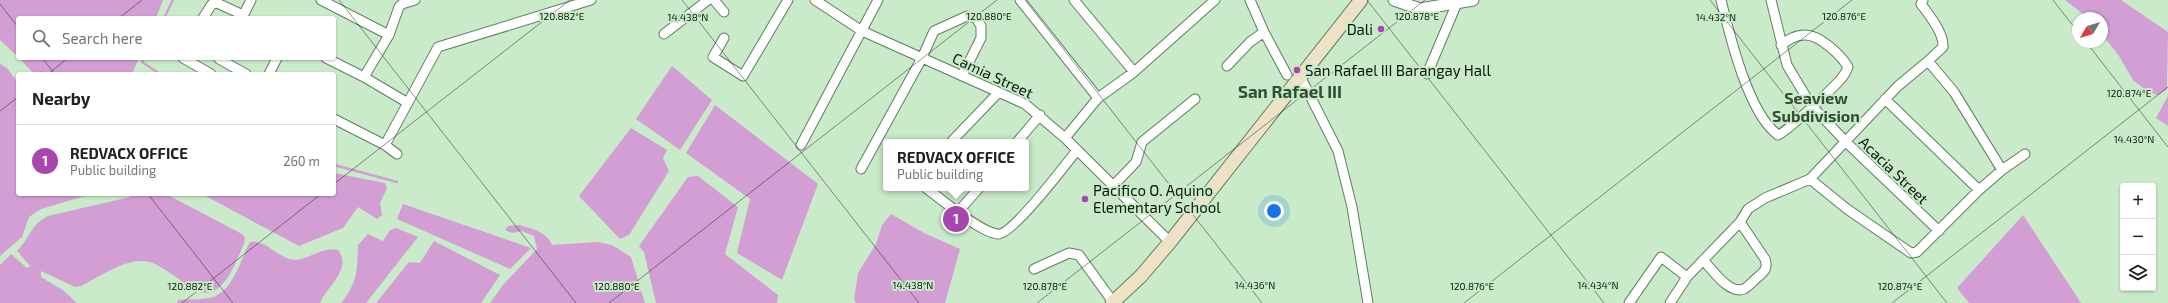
<!DOCTYPE html>
<meta charset="utf-8">
<style>
body{margin:0;font-family:"Exo 2",sans-serif;background:#f2f2f2;color:#202124}
.controls{position:absolute;right:12px;bottom:12px;display:grid;overflow:hidden;border-radius:4px;box-shadow:0 1px 3px #0004}
.controls button{width:36px;height:36px;display:grid;place-items:center;padding:0;border:0;border-bottom:1px solid #e0e0e0;background:#fff;color:#202124;font:20px sans-serif}
.compass{position:absolute;left:2072px;top:12px;width:36px;height:36px;border-radius:50%;background:#fff;box-shadow:0 1px 3px #0004;rotate:232deg}
.you{position:absolute;left:1274px;top:211px;width:14px;height:14px;margin:-10px;border:3px solid #fff;border-radius:50%;background:#1a73e8;box-shadow:0 0 0 6px #1a73e833}
.badge{display:grid;place-items:center;width:26px;height:26px;border-radius:50%;background:#a746ad;color:#fff;font-size:13px;font-weight:700}
.pin{position:absolute;translate:-50% -50%;border:2px solid #fff;box-shadow:0 1px 4px #0006}
.popup{position:absolute;left:883px;top:139px;width:146px;height:52px;box-sizing:border-box;display:grid;place-content:center;border-radius:4px;background:#fff;filter:drop-shadow(0 1px 3px #0005);font-size:13px;white-space:nowrap;color:#757577}
.popup b{font-size:15px;color:#202124}
.popup::after{content:'';position:absolute;left:50%;top:100%;margin-left:-8px;border:8px solid transparent;border-top-color:#fff}
.list{margin:0;padding:0;list-style:none}
h2{display:flex;justify-content:space-between;align-items:center;height:52px;margin:0;padding:0 16px;font-size:17px}
h2 small{font-size:13px;font-weight:400;color:#757577}
.list li{display:grid;grid-template-columns:26px 1fr auto;gap:12px;align-items:center;box-sizing:border-box;height:72px;padding:0 16px;border-top:1px solid #e0e0e0}
.list b{display:block;font-size:15px;white-space:nowrap}
.list p{margin:0;font-size:13px;white-space:nowrap;color:#757577}
.list em{font-size:13px;font-style:normal;color:#757577}
.icon{flex:none;width:22px;height:22px;fill:none;stroke:currentColor;stroke-width:2;stroke-linecap:round;stroke-linejoin:round}
.map{position:relative;flex:none;width:2168px;height:303px;overflow:hidden}
.search{position:absolute;background:#fff;box-shadow:0 1px 3px #0004;left:16px;top:16px;width:320px;height:44px;display:flex;align-items:center;gap:10px;box-sizing:border-box;padding:0 14px;border-radius:4px;color:#757577;font-size:15px}
.panel{position:absolute;background:#fff;box-shadow:0 1px 3px #0004;left:16px;top:72px;width:320px;height:124px;border-radius:4px}
.map>svg:first-child{display:block}
.water{fill:#d29ed4}
.lines{fill:none;stroke-linecap:round;stroke-linejoin:round}
.stream{stroke:#d29ed4;stroke-width:2.5}
.minor-casing{stroke:#607e60;stroke-width:11}
.tertiary-casing{stroke:#607e60;stroke-width:13}
.secondary-casing{stroke:#607e60;stroke-width:15}
.minor{stroke:#fff;stroke-width:9}
.tertiary{stroke:#fff;stroke-width:11}
.secondary{stroke:#eee2c6;stroke-width:13}
.ticks{fill:none;stroke:#0c180c;stroke-width:1;stroke-opacity:0.45}
.poi-dot{fill:#a746ad;stroke:#c9ebc9;stroke-width:1.5}
.labels{text-anchor:middle;dominant-baseline:central;stroke-width:4;stroke-linejoin:round;paint-order:stroke}
.poi-label{font-size:15px;fill:#0c180c;stroke:#c9ebc9;text-anchor:start}
.street-label{font-size:15px;fill:#0c180c;stroke:#c9ebc9}
.neighbourhood-label{font-size:16px;font-weight:bold;fill:#324f34;stroke:#c9ebc9}
.quarter-label{font-size:17px;font-weight:bold;fill:#324f34;stroke:#c9ebc9}
.ticks-label{font-size:10px;text-anchor:middle;fill:#0c180c;stroke:#c9ebc9;stroke-width:4;stroke-linejoin:round;paint-order:stroke}
</style>
<div class="map">
<svg width="2168" height="303" viewBox="0 0 2168 303">
<rect width="100%" height="100%" fill="#c9ebc9"/>
<path class="water" d="M0,0h163l-7,18h-138v39l-18,-17z
M2065,0h56l47,32 -1,57 -9,6 -10,-3 -15,-12 -14,-24 -17,-22v-16h-14z
M19,58h120l-7,16h-98z
M0,64l7,4 11,15v111h74l-51,15 -12,8 -7,20 -22,19z
M672,66l40,34 -32,50 -44,-31z
M2168,96v30l-12,-8z
M715,105l103,79 -36,96 -45,-27 13,-54 -64,-46z
M631,128l36,22 -4,8 6,13 -40,64 -9,4 -41,-43z
M334,173l51,10 2,5 -7,15 2,12 -5,4 -19,-12 -15,21 -44,18 -97,-52h132z
M698,176l40,31 -13,47 53,41 -1,8h-121l-12,-51 -5,-6 49,-69z
M134,194h32l76,40 3,4 -1,6c-8,16 -19,54 -44,48 -8,-2 -17,-10 -24,-15 -8,-5 -17,-12 -26,-15 -22,-6 -51,15 -69,24l-6,1 -34,-16v6l23,14 13,12h-77v-38l11,-11 16,14 3,-2 -13,-15c14,-14 13,-26 31,-35l82,-19z
M403,204l128,44 -21,21 -113,-50z
M891,214l33,19 36,16 -15,54h-89l-2,-4 4,-26 18,-29 6,-19z
M2023,215l58,88h-112l-12,-15z
M520,225c13,4 27,7 32,20l46,-3 14,3 19,12 14,46h-155l13,-18 34,-36 -3,-13 -12,-5 -10,2 -7,-3 3,-4z
M396,228l22,9 -52,66h-25c17,-21 16,-32 17,-58l10,-11 15,7 7,-11z
M434,241l66,34 -19,28h-105l33,-41 11,1z
M250,242c17,-3 30,19 46,18 13,-1 28,-14 42,-10 15,19 -12,37 -18,53h-143l1,-3c10,-1 21,0 31,-2 24,-4 31,-38 41,-56z"/>
<g class="lines">
<path class="stream" d="M164,18l9,-18
M144,58l-2,4 18,12
M334,165l63,17"/>
<g class="minor-casing">
<path id="minor" d="M321,0l68,35
M714,0l10,12
M815,0l47,31 163,73 40,34 105,104
M1020,0l78,98
M1074,0l60,72
M1250,0l14,32 23,43
M1721,0c9,36 27,113 57,135 5,0 55,-47 62,-55 4,-4 6,-8 8,-13 -7,-12 -29,-33 -44,-32 -9,0 -16,5 -23,10
M1771,0l16,65 24,40 34,36 94,90
M1923,0l-2,4c8,11 23,29 22,43l-15,14
M203,18l9,-14 5,-1 26,12
M242,18l9,-18
M664,34l44,-34
M724,38l-11,19 30,19 45,-76
M183,58l28,16
M326,58l38,19 44,26
M219,59l27,15
M1227,66l23,-24 14,-10
M269,74l8,-16
M1427,74l30,-71
M364,77l25,-42 10,-28 3,-3 13,-4
M1301,78l37,73 14,56 16,96
M1885,99l94,91
M334,119l51,26 12,9
M1065,138l33,-40 36,-26 81,-72
M951,142l47,-49
M1017,142l23,-27
M385,145l53,-98 153,-47
M801,145l77,-145
M861,169l61,-111 12,-27 33,-15 9,2 5,8v12l-19,38
M1810,179l37,30 64,44 6,-1 62,-62 23,-20 23,-16
M1113,186l23,-24 6,-20 53,-43
M926,188c15,11 55,45 72,46 14,1 68,-70 79,-84
M958,212l21,-24
M1703,260c9,9 26,35 41,29 5,-3 10,-9 14,-12 7,-6 10,-9 7,-18l-25,-37
M1034,269l35,-16 10,2 34,47
M1629,303l32,-46 26,20
M1670,303l17,-26 53,-55 8,-13 17,-11 45,-19 88,-93 30,-25 26,31 48,78"/>
</g>
<g class="tertiary-casing">
<path id="tertiary" d="M1394,0l26,9 53,-9"/>
</g>
<g class="secondary-casing">
<path id="secondary" d="M1112,303l29,-27 29,-34 191,-242"/>
</g>
<use href="#minor" class="minor"/>
<use href="#tertiary" class="tertiary"/>
<use href="#secondary" class="secondary"/>
</g>
<path class="ticks" d="M339,0l237,303M682,0l237,303M1025,0l237,303M1367,0l237,303M1710,0l237,303M2053,0l25,32M0,4l18,23M119,18l23,-18M2086,42l82,105M42,58l13,16M48,74l20,-16M0,111l18,-14M334,184l236,-184M148,194l85,109M182,303l139,-109M609,303l388,-303M1037,303l388,-303M1464,303l388,-303M1892,303l276,-216"/>
<g class="poi-dot">
<circle cx="1381" cy="29" r="4"/>
<circle cx="1297" cy="70" r="4"/>
<circle cx="1085" cy="199" r="4"/>
</g>
<g class="labels">
<g class="poi-label">
<text x="1373" y="29" text-anchor="end">Dali</text>
<text x="1305" y="70">San Rafael III Barangay Hall</text>
<text x="1093" y="190">Pacifico O. Aquino<tspan x="1093" dy="17">Elementary School</tspan></text>
</g>
<g class="street-label">
<text transform="translate(993 75) rotate(25)">Camia Street</text>
<text transform="translate(1894 170) rotate(44)">Acacia Street</text>
</g>
<g class="neighbourhood-label">
<text x="1816" y="97">Seaview<tspan x="1816" dy="18">Subdivision</tspan></text>
</g>
<g class="quarter-label">
<text x="1290" y="91">San Rafael III</text>
</g>
</g>
<g class="ticks-label">
<text x="1844" y="20">120.876°E</text>
<text x="562" y="20">120.882°E</text>
<text x="989" y="20">120.880°E</text>
<text x="1417" y="20">120.878°E</text>
<text x="688" y="21">14.438°N</text>
<text x="1716" y="21">14.432°N</text>
<text x="2129" y="97">120.874°E</text>
<text x="2134" y="143">14.430°N</text>
<text x="913" y="289">14.438°N</text>
<text x="1255" y="289">14.436°N</text>
<text x="1598" y="289">14.434°N</text>
<text x="190" y="290">120.882°E</text>
<text x="617" y="290">120.880°E</text>
<text x="1045" y="290">120.878°E</text>
<text x="1472" y="290">120.876°E</text>
<text x="1900" y="290">120.874°E</text>
</g>
</svg>
<div class="controls">
<button>+</button>
<button>−</button>
<button><svg class="icon" aria-label="layers" viewBox="0 0 24 24"><path d="M12 4l9 5-9 5-9-5zM3 14l9 5 9-5"/></svg></button>
</div>
<svg class="compass" viewBox="-18 -18 36 36"><path d="M0-13l5 13h-10z" fill="#e53935"/><path d="M0 13l5-13h-10z" fill="#757577"/></svg>
<div class="you"></div>
<div class="pin badge" style="left:956px;top:219px">1</div>
<div class="popup"><b>REDVACX OFFICE</b>Public building</div>
<div class="search"><svg class="icon" aria-label="search" viewBox="0 0 24 24"><circle cx="10" cy="10" r="6"/><path d="M15 15l6 6"/></svg>Search here</div>
<section class="panel">
<h2>Nearby<small></small></h2>
<ul class="list">
<li><span class="badge">1</span><div><b>REDVACX OFFICE</b><p>Public building</p></div><em>260 m</em></li>
</ul>
</section>
</div>
